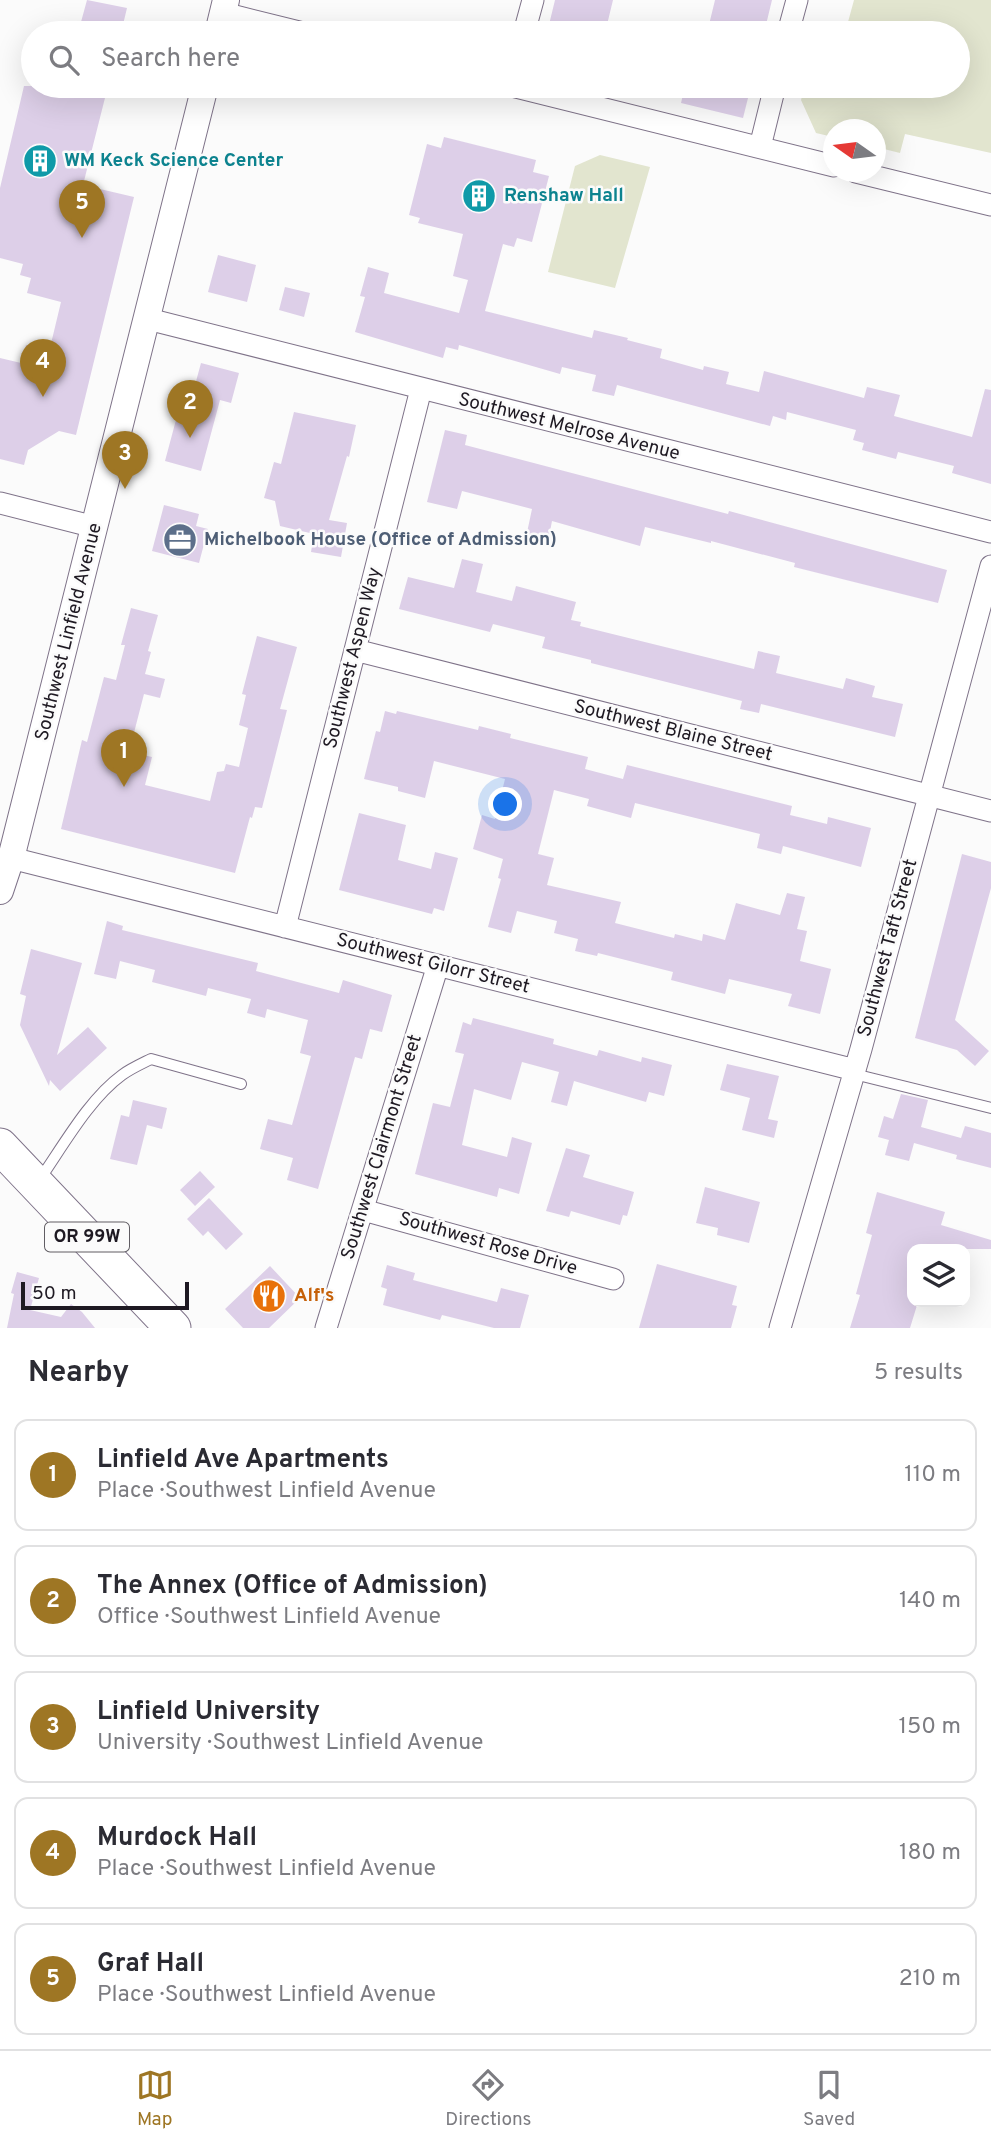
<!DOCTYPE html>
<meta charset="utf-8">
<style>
body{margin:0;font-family:Overpass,sans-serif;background:#f7f7f7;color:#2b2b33}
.controls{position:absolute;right:21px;bottom:21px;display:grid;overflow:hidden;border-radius:14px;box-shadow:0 7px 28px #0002}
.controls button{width:63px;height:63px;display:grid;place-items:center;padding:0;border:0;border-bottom:2px solid #e1e1e2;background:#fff;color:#2b2b33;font:35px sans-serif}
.compass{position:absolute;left:823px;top:119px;width:63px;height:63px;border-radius:50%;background:#fff;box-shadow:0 7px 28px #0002;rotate:284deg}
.scale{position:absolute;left:21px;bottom:18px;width:168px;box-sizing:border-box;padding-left:7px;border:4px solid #1e1922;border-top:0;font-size:19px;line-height:24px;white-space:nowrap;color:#1e1922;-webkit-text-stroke:5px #fbfbfb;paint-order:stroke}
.you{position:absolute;left:506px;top:805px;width:24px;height:24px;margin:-18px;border:5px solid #fff;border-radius:50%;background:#1a73e8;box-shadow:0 0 0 10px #1a73e833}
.badge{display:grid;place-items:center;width:46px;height:46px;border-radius:50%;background:#9e7624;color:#fff;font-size:23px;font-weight:700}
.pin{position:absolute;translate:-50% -58px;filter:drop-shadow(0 2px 4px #0008)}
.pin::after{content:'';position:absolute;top:37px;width:24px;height:21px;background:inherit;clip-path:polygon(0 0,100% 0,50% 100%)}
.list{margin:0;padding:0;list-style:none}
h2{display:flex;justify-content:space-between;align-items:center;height:91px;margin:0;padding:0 28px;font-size:30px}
h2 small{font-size:23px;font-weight:400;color:#7c7c81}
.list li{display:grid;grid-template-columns:46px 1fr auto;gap:21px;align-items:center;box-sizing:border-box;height:112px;margin:0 14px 14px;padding:0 14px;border:2px solid #e1e1e2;border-radius:14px}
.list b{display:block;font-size:26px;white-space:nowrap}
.list p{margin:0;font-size:23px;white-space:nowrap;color:#7c7c81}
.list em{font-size:23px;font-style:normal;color:#7c7c81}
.icon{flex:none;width:38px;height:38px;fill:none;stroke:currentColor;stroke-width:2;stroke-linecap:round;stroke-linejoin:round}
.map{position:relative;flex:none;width:991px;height:1328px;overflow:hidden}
.search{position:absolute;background:#fff;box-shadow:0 7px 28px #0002;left:21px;right:21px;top:21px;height:77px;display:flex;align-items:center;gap:18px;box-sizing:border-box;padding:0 24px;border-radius:38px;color:#7c7c81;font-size:26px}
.sheet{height:721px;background:#fff}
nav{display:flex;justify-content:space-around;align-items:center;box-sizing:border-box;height:98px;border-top:2px solid #e1e1e2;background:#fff;font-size:19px;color:#7c7c81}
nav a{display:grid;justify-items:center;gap:4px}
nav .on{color:#9e7624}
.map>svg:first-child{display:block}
.green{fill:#e2e5cf}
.building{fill:#ddcfe8}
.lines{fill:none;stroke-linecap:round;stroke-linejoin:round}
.service-casing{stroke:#7f7389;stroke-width:12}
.minor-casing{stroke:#7f7389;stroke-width:23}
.tertiary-casing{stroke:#7f7389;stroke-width:28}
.trunk-casing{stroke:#7f7389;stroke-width:37}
.service{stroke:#fff;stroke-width:10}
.minor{stroke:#fff;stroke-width:21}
.tertiary{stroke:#fff;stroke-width:26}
.trunk{stroke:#fff;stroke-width:35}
.labels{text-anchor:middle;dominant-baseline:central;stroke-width:5;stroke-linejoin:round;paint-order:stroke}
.shield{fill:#fbfbfb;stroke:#605d63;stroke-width:2}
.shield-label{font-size:18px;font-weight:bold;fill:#1e1922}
.culture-label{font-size:19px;font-weight:bold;fill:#0d838f;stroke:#fbfbfb;text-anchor:start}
.street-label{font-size:19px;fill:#1e1922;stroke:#fbfbfb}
.service-label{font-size:19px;font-weight:bold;fill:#4e5e75;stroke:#fbfbfb;text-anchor:start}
.food-label{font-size:19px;font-weight:bold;fill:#c56008;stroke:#fbfbfb;text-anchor:start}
</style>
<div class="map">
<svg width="991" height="1328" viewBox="0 0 991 1328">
<rect width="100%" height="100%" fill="#fbfbfb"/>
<path class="green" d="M854,0h137v153l-86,-19 -5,19 -24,-6v-17h-42l-1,7 -17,-4 -15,-33 4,-14h153v-53h-113z
M600,155l50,12 -35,121 -67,-16 27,-106z"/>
<path class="building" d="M87,0l40,8 -6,25h-43z
M555,0h58l-8,33h-58z
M715,0h57l-8,33h-57z
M24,86h84l-25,99 51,12 -58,238 -17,-4 -31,19 -4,15 -24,-6v-101l21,5 5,-18 23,7 12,-50 -34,-9 4,-15 -11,-3 3,-11 -23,-6v-70z
M685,86h66l-8,32 -62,-15z
M444,137l92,23 -3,12 16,4 -17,66 -15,-4 -3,9 -11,-3 -18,67 107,27 2,-8 34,8 -1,2 35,9 -2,9 43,12 1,-4 25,6 -3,12 33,8 5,-21 100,27 3,-11 33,8 -6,21 78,21 13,-48 6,1v94l-39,-11 2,-7 -56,-14 -2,7 -34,-9 2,-7 -11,-3 3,-10 -69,-18 -1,8 -13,-4 -3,10 -153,-41 -3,11 -22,-5 4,-16 -34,-8 -2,7 -101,-29 -1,5 -12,-3 -3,11 -88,-26 10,-35 -5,-1 8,-29 21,6 -5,20 75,20 9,-33 -15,-4 10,-42 -45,-11 2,-5 -11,-3 18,-71 14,4z
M218,255l38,10 -9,37 -39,-10z
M285,287l25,6 -6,24 -25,-7z
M201,363l38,10 -8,30 -11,-3 -19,71 -36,-10 15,-56 9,2z
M294,412l62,13 -7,32 -2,-1 -18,64 18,3 -6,34 -30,-5 3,-18 -34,-8 -5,-25 -11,-3 10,-36 7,2z
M445,430l22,5 -2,10 263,69 1,-3 218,59 -9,33 -144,-36 1,-4 -84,-22v2l-66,-16 -5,19 -88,-25 -5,26 -22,-5 7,-33 -70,-18 -5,18 -30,-7z
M164,505l35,9 -3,12 12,3 -9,34 -47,-12z
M462,559l21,5 -7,28 36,9 4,-15 60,16 -5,18 10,2 -1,4 174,43 4,-18 22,5 -4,17 67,16 3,-11 29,8 -3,11 31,7 -8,33 -134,-33 -2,9 -19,-4 2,-8 -151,-38v-3l-49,-12 3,-11 -52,-13 -3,8 -91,-23 9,-32 46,11z
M131,608l27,7 -10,36 3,1 -6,22 20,5 -5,19 -16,-4 -15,58 23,5 -7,28 65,16 7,-29 7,-1 2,-7 13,3 9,-39 -9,-3 7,-30 -4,-1 15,-58 40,11 -17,62 7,1 -25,98 -7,-1 -3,11 -2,-1 -15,56 -174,-44 21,-89 5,2 17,-65 12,3 9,-35h-4z
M385,711l11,3 1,-3 81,19 1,-4 32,8 -1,4 78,19 -3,12 38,10 4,-14 165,41 -2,9 37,9 1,-7 43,11 -10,39 -78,-21 -2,8 -24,-6 3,-14 -125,-31 -4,15 -44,-12 2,-7 -35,-9 -16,64 16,4 -7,27 74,17 -6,21 59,15 1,-4 27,7 1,-7 22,6 11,-37 44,12 7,-22 18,4 -8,32 10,2 -7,30 31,8 -11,45 -32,-8 4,-12 -63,-15 -4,15 -54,-14 2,-8 -75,-19 -1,3 -22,-5 3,-12 -24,-6 3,-12 -40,-10 -6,22 -23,-6 13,-48 -3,-1 5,-19 -30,-10 9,-34 13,4 10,-40 -71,-18 -9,37 -27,-7v-4l-34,-8 12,-48 4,1z
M359,813l47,12 -8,35 33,9 4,-17 23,6 -14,53 -10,-3 -2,6 -93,-24z
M962,854l29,8v26l-36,132 34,31 -14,15 -18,-16 -42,-12z
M107,921l16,5 -1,4 136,33 -2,8 83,22 4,-13 49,15 -10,37 -12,-3 -8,30 -7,-2 -37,132 -31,-9 6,-22 -33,-9 8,-30 24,6 19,-69 -11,-3 8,-33 -41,-11 -2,9 -18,-5 4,-14 -43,-11 -2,8 -54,-14 3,-12 -35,-9 -4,18 -22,-5z
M31,949l51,14 -25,92 31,-28 19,21 -47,43 -10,-11 -1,6 -29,-61 6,-29 -6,-2z
M473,1018l81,21 -1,5 44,12 2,-6 42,12 1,-5 30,8 -8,31 -15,-4 -3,10 -72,-21 -7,25 -16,-4 8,-30 -37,-10 -11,38 -37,-11 -12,56 45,12 5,-20 20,6 -13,51 -20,-6 -2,9 -82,-23 18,-71 17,4 14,-53 -9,-2 8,-30 8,3z
M727,1064l52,12 -11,43 10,2 -4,17 -32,-8 8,-32 -30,-8z
M901,1094l27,6 -7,27 40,11 4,-12 26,7v35l-35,-9 1,-4 -43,-12 -5,18 -24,-6 4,-15 -11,-3 6,-21 9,3z
M133,1100l34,8 -5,21 -15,-4 -10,40 -27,-6 11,-44 8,2z
M566,1148l24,7 -7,22 51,15 -7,24 -4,-1 -3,10 -49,-14 -2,6 -23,-6z
M200,1171l15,16 -20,19 -15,-16z
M705,1187l55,15 -11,41 -32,-8 1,-7 -22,-5z
M877,1192l68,20 -4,13 50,15v9h-79v53h6l-8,26h-60l10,-33 -4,-1 16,-59 -6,-2z
M209,1198l34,36 -17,16 -18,-19 -5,5 -16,-17z
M657,1264l80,22 -5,19 5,1 -6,22h-92z
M387,1265l28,8 -2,7 84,22 4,-14 28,7 -9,33h-26l-52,-13 -2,5 -57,-15 4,-16 -6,-2z
M270,1266l30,32 -31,30h-26l-18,-19z
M17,1272l22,6 -9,32 31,7 10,-13 11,8 13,16h-88l7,-34 -3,-1z"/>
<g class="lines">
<g class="service-casing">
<path id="service" d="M854,1074l137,34
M40,1179c23,-33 49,-80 82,-104 8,-6 19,-11 29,-16l90,25"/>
</g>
<g class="minor-casing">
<path id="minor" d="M223,13l80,20
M524,33l9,-33
M788,33l9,-33
M512,86l322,80
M760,147l15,-61
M856,172l135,33
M148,319l843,213
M0,503l95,24
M355,650l636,161
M11,858l844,212
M285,927l136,-538
M363,1210l250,69
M326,1328l112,-363
M780,1328l81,-279 130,-483"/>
</g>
<g class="tertiary-casing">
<path id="tertiary" d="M218,33l8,-33
M0,891l11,-33 194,-772"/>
</g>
<g class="trunk-casing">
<path id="trunk" d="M0,1146l173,182"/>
</g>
<use href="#service" class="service"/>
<use href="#minor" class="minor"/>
<use href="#tertiary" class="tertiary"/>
<use href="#trunk" class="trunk"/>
</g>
<defs>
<g id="building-disc" transform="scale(1.75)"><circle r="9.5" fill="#0f9aa8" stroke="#fbfbfb"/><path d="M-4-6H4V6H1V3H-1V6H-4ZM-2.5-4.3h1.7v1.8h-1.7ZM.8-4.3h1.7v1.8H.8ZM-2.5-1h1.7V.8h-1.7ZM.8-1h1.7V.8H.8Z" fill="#fff"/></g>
<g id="office-disc" transform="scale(1.75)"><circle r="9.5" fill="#5c6f8a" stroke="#fbfbfb"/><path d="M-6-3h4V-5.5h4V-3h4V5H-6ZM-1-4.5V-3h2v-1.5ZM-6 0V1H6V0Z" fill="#fff"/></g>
<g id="restaurant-disc" transform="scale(1.75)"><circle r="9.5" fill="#e8710a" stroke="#fbfbfb"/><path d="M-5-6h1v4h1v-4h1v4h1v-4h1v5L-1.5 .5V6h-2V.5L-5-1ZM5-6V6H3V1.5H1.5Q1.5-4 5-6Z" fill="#fff"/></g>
</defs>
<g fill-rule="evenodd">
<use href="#building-disc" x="40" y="161"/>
<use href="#building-disc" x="479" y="196"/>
<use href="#office-disc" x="180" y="540"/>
<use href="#restaurant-disc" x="269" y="1296"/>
</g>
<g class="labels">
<rect class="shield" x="45" y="1222.5" width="84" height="29" rx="5"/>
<g class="shield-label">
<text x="87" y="1237">OR 99W</text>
</g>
<g class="culture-label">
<text x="64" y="161">WM Keck Science Center</text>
<text x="504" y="196">Renshaw Hall</text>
</g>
<g class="street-label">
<text transform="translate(569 427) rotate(14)">Southwest Melrose Avenue</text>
<text transform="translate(69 632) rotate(-76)">Southwest Linfield Avenue</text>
<text transform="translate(353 658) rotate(-76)">Southwest Aspen Way</text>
<text transform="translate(673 731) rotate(14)">Southwest Blaine Street</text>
<text transform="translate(888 948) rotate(-75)">Southwest Taft Street</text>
<text transform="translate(433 964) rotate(14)">Southwest Gilorr Street</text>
<text transform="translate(382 1147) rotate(-73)">Southwest Clairmont Street</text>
<text transform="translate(488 1244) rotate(16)">Southwest Rose Drive</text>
</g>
<g class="service-label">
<text x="204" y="540">Michelbook House (Office of Admission)</text>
</g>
<g class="food-label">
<text x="294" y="1296">Alf's</text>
</g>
</g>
</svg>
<div class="controls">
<button><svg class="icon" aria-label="layers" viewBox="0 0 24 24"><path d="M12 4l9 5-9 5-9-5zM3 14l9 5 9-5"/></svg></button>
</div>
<svg class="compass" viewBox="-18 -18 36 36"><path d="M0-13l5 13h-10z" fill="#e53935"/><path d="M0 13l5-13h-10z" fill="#7c7c81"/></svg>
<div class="scale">50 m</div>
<div class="you"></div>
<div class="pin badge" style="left:124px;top:787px">1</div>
<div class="pin badge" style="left:190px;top:438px">2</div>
<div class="pin badge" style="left:125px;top:489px">3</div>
<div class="pin badge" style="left:43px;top:397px">4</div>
<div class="pin badge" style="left:82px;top:238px">5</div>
<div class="search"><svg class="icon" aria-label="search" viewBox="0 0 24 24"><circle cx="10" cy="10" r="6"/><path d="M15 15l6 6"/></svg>Search here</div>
</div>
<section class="sheet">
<h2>Nearby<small>5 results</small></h2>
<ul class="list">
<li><span class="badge">1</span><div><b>Linfield Ave Apartments</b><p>Place · Southwest Linfield Avenue</p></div><em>110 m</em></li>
<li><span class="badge">2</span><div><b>The Annex (Office of Admission)</b><p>Office · Southwest Linfield Avenue</p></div><em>140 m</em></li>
<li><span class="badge">3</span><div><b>Linfield University</b><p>University · Southwest Linfield Avenue</p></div><em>150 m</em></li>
<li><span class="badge">4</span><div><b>Murdock Hall</b><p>Place · Southwest Linfield Avenue</p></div><em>180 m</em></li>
<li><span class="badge">5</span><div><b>Graf Hall</b><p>Place · Southwest Linfield Avenue</p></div><em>210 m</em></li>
</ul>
</section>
<nav>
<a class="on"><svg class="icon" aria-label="map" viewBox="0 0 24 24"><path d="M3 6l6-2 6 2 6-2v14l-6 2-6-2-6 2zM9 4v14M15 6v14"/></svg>Map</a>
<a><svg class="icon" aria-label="directions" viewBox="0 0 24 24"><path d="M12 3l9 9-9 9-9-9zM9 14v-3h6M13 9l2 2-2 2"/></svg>Directions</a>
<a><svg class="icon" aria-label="saved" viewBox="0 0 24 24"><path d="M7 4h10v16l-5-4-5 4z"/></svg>Saved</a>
</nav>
